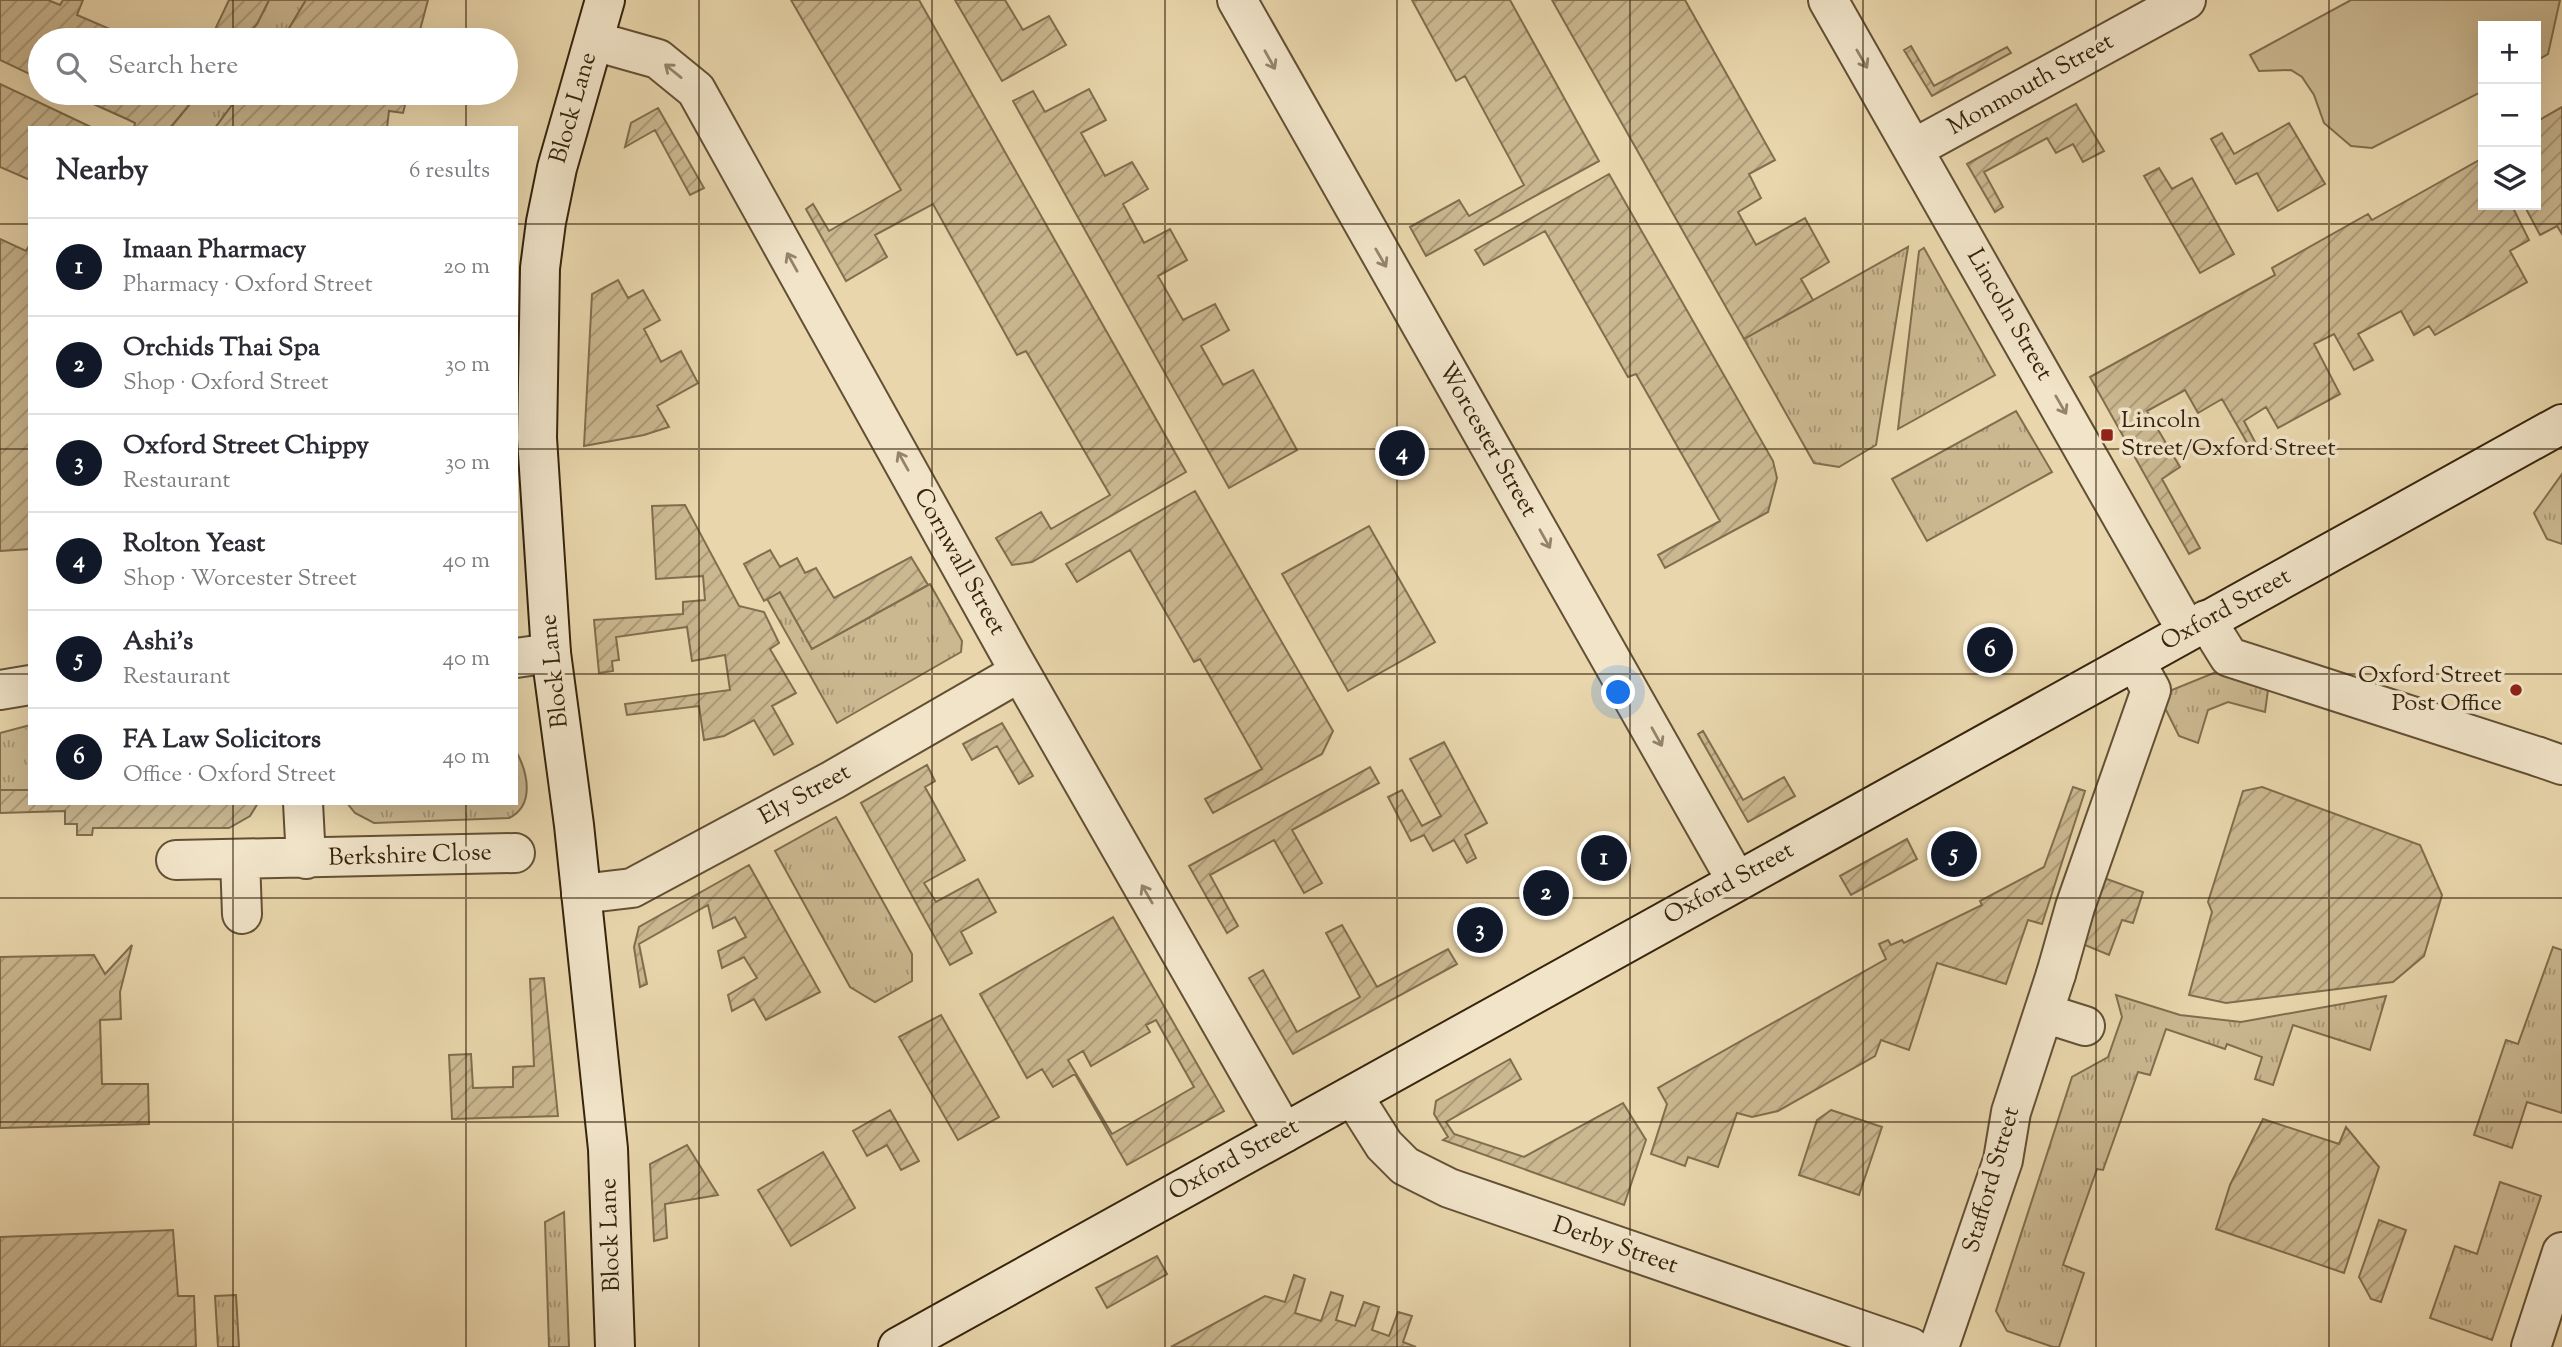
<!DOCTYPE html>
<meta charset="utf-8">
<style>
body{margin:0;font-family:"Sorts Mill Goudy",serif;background:#f2f2f3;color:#2b2b33}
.controls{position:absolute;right:21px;top:21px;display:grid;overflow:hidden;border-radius:0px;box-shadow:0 7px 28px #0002}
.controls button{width:63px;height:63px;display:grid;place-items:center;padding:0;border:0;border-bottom:2px solid #e1e1e2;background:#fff;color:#2b2b33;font:35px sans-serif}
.you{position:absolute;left:1619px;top:693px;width:24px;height:24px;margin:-18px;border:5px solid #fff;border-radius:50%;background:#1a73e8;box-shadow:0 0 0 10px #1a73e833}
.badge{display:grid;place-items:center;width:46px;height:46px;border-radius:50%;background:#111827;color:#fff;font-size:23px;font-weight:700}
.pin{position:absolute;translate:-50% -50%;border:4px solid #fff;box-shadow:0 2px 7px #0006}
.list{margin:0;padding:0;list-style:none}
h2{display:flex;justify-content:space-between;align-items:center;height:91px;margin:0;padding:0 28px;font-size:30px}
h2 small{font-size:23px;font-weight:400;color:#7c7c81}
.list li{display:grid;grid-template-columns:46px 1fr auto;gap:21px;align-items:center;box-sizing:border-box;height:98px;padding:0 28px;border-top:2px solid #e1e1e2}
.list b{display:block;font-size:26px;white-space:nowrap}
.list p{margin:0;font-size:23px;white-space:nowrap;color:#7c7c81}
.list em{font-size:23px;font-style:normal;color:#7c7c81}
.icon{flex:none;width:38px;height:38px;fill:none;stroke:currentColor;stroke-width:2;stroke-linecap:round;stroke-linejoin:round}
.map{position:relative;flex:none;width:2562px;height:1347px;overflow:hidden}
.search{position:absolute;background:#fff;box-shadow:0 7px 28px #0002;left:28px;top:28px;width:490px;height:77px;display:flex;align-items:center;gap:18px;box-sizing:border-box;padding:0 24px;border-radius:38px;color:#7c7c81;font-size:26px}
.panel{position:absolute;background:#fff;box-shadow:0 7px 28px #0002;left:28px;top:126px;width:490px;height:679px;border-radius:0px}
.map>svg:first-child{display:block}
.grass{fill:url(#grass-tufts);stroke:#806e4e;stroke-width:2}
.park{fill:#cbb891;stroke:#806e4e;stroke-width:2}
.garden{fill:url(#garden-furrows);stroke:#806e4e;stroke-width:2;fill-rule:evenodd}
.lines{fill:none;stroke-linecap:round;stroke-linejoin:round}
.pedestrian-casing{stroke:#635034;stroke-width:42}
.minor-casing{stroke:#635034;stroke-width:42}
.secondary-casing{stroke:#36240c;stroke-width:42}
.pedestrian{stroke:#f1e4c9;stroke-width:38}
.minor{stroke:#f1e4c9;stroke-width:38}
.secondary{stroke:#f1e4c9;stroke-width:38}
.oneway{stroke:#94846a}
.grid{fill:none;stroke:#36240c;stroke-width:2;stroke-opacity:0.55}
.poi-dot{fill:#8f2418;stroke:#f1e4c9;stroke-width:2.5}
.labels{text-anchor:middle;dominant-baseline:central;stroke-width:7;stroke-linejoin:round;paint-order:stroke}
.street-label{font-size:24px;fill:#36240c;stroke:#f1e4c9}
.poi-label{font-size:24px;fill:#36240c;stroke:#f1e4c9;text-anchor:start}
</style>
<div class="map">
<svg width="2562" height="1347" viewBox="0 0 2562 1347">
<defs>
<pattern id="grass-tufts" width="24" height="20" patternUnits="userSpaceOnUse" patternTransform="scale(1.75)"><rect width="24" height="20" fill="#cbb891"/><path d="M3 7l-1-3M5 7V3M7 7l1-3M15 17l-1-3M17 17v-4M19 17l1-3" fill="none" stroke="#a69575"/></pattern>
<pattern id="garden-furrows" width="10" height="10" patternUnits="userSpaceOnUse" patternTransform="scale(1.75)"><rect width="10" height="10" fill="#cbb891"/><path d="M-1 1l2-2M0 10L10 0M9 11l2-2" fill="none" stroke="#a69575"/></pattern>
</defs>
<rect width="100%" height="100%" fill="#e9d6ac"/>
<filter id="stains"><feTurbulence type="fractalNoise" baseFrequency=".00286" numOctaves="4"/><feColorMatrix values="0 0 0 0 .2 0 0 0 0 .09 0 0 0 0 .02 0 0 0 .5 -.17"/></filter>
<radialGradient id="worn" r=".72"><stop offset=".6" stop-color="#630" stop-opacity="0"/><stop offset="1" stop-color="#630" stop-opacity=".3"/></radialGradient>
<path class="grass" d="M269,0h37l-24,40h-39l14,-16z
M199,93h42l-26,35h-45z
M1908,247l-32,198 -37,22 -25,-4 -70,-124z
M1924,248l71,127 -97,54 21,-178z
M2016,411l36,61 -125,69 -35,-62z
M2562,474v70l-15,-5 -13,-26z
M930,584l32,57 -1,11 -124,71 -70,-124 13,-7 32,57z
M2216,672l52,18 -3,22 -37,-10 -20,8 -10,33 -19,-7 -16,-32 4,-12z
M30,725v65h-30v-57z
M516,751c12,22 19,54 -7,67l-135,5 -19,-10 -8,-10h169z
M836,817l76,137v27l-37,21 -25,-15 -75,-136z
M2553,947l9,3v163l-35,-11 -15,46 -38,-13 32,-95 12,4z
M2116,995l64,20 61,7 145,-26 -16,54 -77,-25 -20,60 -18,-6 7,-22 -35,-13 -2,5 -59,-20 -16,46 -12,-3 -35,98 -6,-1 -34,96 21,8 -25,74h-6l-46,-16 -11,-20 76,-234 36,-20 14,-40z
M2500,1182l41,14 -49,144 -62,-22 25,-72 22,8z
M564,1212l5,135h-20l-4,-125z
M236,1295l3,52h-21l-3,-51z"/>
<path class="park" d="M2351,0h209l-12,54 -12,7v-35h-53v65l-111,57 -21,-2 -27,-23 -10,-28 -12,-18 -11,-7 -32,1 -9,-16z"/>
<path class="garden" d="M0,0h48l12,5 3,-5h20l-6,15 58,25h-95v39l-40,-19z
M229,0h40l-12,24 -14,16h-33z
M306,0h122l-8,30h-8l-2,10h-128z
M791,0h128l267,472 -154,90 -20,3 -16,-27 45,-26 10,17 59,-34 -84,-144 -9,4 -84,-151 -58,31 12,22 -41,24 -40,-72 7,-5 16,27 72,-41z
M955,0h50l18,30 26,-14 17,29 -64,36z
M1412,0h98l89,161 -173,95 -16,-29 49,-27 10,16 55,-31 -59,-109 -9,5z
M1552,0h133l90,160 -26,14 12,24 -23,14 18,33 49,-27 24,44 -28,17 12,21 -69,39z
M1911,46l23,40 73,-39 4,6 -79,43 -28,-46z
M0,84l93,44h-63v52l-30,-13z
M1089,89l17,31 -25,13 24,43 27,-14 16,27 -25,15 21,39 26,-14 17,31 -29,16 25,44 32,-16 14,26 -28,16 22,39 30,-15 44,80 -68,38 -216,-387 20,-10 12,21z
M69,93h130l-29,35h-36l1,-5 -6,-3z
M241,93h167l-5,20 -14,-2 -2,17h-172z
M2076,104l28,47 -21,11 -10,-18 -17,9 -9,-15 -63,34 19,35 -8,5 -28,-48z
M2562,107v127l-5,-8 -17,9 -16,-30h12v-83z
M658,108l46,80 -14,7 -35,-65 -30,17 6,-24z
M2289,123l36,61 -47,27 -21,-38 -21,11 -25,-45 11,-6 12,21z
M2483,158v47h36l-6,3 16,32 -19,11 17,31 -92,53 -6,-9 -15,9 -13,-24 -43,23 15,26 -19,10 -20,-36 -20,10 26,50 -62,34 -12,-21 -22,14 11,21 -6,4 -27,-47 -24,14 -13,-23 -38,21 33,56 -18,12 38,69 -11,6 -99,-177 185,-102 -3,-7 96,-54 4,6z
M2159,168l13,21 20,-11 42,76 -34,19 -56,-97z
M1609,174l164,287 4,17 -9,34 -103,56 -7,-13 62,-34 -84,-147 -8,3 -83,-146 -61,34 -9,-15z
M0,239l26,12 4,-7v305l-30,2z
M618,280l10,18 15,-8 17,30 -16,9 17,33 20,-11 17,32 -41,23 12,21 -25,8 -60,11 8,-152z
M1195,491l138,240 -11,23 -109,59 -8,-14 57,-30 -62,-110 -6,3 -64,-112 -53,32 -11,-18z
M685,505l54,101 25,6 15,31 -9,6 26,44 -24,13 21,38 -19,11 -20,-35 -30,16 -20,4 -5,-34 -72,9 -2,-11 105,-14 -5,-35 -33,6 -5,-34 -71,10 3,23 -7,1 1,10 -14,2 -5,-53 89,-6v-12l22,-2 -2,-24 -47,3 -4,-73z
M1369,526l66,116 -87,49 -66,-117z
M770,550l10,17 17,-9 8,15 11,-5 18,30 77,-41 17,28 -116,64 -32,-57 -16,9 -20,-37z
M1002,723l31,53 -14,8 -22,-38 -25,14 -9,-16z
M1703,731l40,69 41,-23 11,19 -47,26 -50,-88z
M1444,742l43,81 -22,12 11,23 -9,5 -13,-23 -21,11 -9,-16 -13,6 -23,-44 14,-7 20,36 19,-10 -31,-57z
M927,765l8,16 -10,6 40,73 -41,23 12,19 42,-23 18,33 -35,20 11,21 -22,12 -89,-162z
M1370,767l9,16 -87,47 30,53 -18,10 -30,-53 -64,35 28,51 -11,7 -38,-67z
M2073,787l12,4 -43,133 -14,-4 -22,64 -69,-21 -28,87 -28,-10 -6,16 -97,55 -26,6 -15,-4 -19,54 -30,-10 -3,9 -34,-12 16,-50 -9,-16 228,-129 -7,-15 9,-4 3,5 11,-5 2,3 78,-38 -2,-4 64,-34z
M2262,787l158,58 22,50 -18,61 -31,26 -167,21 -37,-8 23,-83 -4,-10 35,-111z
M0,790h30v13h228l-8,13 -21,12h-136l-1,7h-15v-11h-12v-13l-65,2z
M1907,839l10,20 -66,36 -11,-19z
M749,865l71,127 -54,28 -12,-21 -22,12 -4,-16 29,-17 -13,-21 -22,11 -4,-17 28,-14 -11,-20 -22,11 -5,-23 -69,39 8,40 -7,3 -6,-40 5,-20z
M2104,878l39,14 -10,31 -11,-3 -13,35 -29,-12z
M1113,917l111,194 -97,54 -52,-91 -22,13 -11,-18 -15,9 -47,-84zM1156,1020l38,67 -82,47 -44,-74 15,-9 8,15 59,-34 -4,-7z
M1342,925l35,62 71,-38 9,15 -164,90 -44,-76 14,-8 34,62 63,-35 -34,-64z
M132,945l-12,47 1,27 -21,1 2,64h46l1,40 -149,4v-171l94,-2 11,19z
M544,978l14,138 -106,3 -3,-64 22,-1 2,34 40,-1v-20l21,-1 -4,-87z
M941,1015l58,102 -41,23 -59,-103z
M1510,1059l11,20 -75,43 8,12 70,23 99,-54 23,37 -22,65 -181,-65 5,-3 -14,-23 2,-13z
M890,1110l29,51 -18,9 -14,-25 -20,11 -14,-25z
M1831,1110l51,17 -23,68 -60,-20 18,-55z
M2263,1119l76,25 7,-17 33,40 -35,106 -128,-44 14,-44z
M687,1145l31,50 -53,9 2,34 -13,3 -4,-77z
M823,1152l32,56 -64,38 -33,-56z
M2379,1220l27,10 -25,72 -10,-3 -12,-22z
M173,1230l5,66h16l2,51h-196v-110z
M1157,1256l10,18 -60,34 -11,-20z
M1294,1275l11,4 -10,34 26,8 10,-29 12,4 -7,24 19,6 9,-24 15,5 -7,23 17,6 9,-24 14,4 -9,26 13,5h-245l94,-51 20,6z"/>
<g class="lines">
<g class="pedestrian-casing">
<path id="pedestrian" d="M2206,620l23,37 310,100
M2056,974l19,-67 76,-217 -16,-29"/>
</g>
<g class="minor-casing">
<path id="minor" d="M1237,0l499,880
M1828,0l359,631
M594,41l64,18 38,31 315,566 273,477
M1913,149l273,-149
M516,658l35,-5
M0,690l30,-5
M2539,757l23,8
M303,803l3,56
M240,859l2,55
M176,860l339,-7
M581,894l51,-6 201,-108 187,-108
M2044,1013l41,13
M1353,1096l31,49 21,21 44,22 461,159
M1939,1347l64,-187 8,-48 45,-138
M2531,1347l31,-95"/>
</g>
<g class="secondary-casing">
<path id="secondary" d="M605,0l-48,168 -11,54 -6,46 -3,170 14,215 23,172 34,324 7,198
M898,1347l1664,-923"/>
</g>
<use href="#pedestrian" class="pedestrian"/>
<use href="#minor" class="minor"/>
<use href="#secondary" class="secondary"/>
</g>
<defs><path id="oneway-shaft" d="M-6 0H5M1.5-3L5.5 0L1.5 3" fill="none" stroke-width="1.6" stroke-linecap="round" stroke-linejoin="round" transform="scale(1.75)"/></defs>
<g class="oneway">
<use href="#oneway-shaft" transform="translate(1862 59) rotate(60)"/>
<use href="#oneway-shaft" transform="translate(1270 60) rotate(61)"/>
<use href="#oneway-shaft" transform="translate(673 71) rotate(-141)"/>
<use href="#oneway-shaft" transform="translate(1381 258) rotate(60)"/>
<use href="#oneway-shaft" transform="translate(792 262) rotate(-119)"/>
<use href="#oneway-shaft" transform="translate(2061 405) rotate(60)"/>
<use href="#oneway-shaft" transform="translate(903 461) rotate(-119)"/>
<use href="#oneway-shaft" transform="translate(1545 539) rotate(61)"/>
<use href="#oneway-shaft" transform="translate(1657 737) rotate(61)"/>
<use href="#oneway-shaft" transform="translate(1147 894) rotate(-120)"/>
</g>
<path class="grid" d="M233,0v40M466,0v40M699,0v1347M932,0v1347M1165,0v1347M1397,0v1347M1630,0v1347M1863,0v1347M2096,0v1347M2329,0v1347M233,93v35M466,93v35M0,224h30M516,224h2046M0,449h30M516,449h2046M0,674h30M516,674h2046M233,803v544M466,803v544M0,898h2562M0,1122h2562"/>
<g class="poi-dot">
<rect x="2100" y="428" width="14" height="14" rx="3.5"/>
<circle cx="2516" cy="690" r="7"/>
</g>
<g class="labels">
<g class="street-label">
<text transform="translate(2031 85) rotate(-29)">Monmouth Street</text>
<text transform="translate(574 108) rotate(-74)">Block Lane</text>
<text transform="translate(2009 315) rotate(60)">Lincoln Street</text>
<text transform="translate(1487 440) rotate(60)">Worcester Street</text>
<text transform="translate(959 562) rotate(61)">Cornwall Street</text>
<text transform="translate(2226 610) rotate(-29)">Oxford Street</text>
<text transform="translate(555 671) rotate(-96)">Block Lane</text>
<text transform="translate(805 795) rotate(-29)">Ely Street</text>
<text transform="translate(410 856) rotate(-2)">Berkshire Close</text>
<text transform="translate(1729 884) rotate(-29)">Oxford Street</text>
<text transform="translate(1234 1160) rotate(-29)">Oxford Street</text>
<text transform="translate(1992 1180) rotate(-74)">Stafford Street</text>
<text transform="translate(611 1235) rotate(-92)">Block Lane</text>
<text transform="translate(1615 1246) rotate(19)">Derby Street</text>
</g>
<g class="poi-label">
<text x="2121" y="421">Lincoln<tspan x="2121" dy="28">Street/Oxford Street</tspan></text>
<text x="2502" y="676" text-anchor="end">Oxford Street<tspan x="2502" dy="28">Post Office</tspan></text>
</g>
</g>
<rect width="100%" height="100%" filter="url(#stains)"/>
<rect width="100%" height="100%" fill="url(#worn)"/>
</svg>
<div class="controls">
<button>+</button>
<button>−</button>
<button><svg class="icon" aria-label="layers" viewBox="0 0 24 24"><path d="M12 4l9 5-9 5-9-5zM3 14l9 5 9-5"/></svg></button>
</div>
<div class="you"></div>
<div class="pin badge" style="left:1604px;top:858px">1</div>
<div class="pin badge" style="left:1546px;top:893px">2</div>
<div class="pin badge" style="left:1480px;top:930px">3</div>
<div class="pin badge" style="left:1402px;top:453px">4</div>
<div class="pin badge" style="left:1954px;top:854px">5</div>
<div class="pin badge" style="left:1990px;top:650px">6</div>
<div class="search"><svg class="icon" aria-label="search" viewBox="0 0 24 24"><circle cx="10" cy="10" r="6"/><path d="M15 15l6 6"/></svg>Search here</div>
<section class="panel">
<h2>Nearby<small>6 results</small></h2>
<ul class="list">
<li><span class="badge">1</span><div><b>Imaan Pharmacy</b><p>Pharmacy · Oxford Street</p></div><em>20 m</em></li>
<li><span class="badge">2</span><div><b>Orchids Thai Spa</b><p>Shop · Oxford Street</p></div><em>30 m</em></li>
<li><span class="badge">3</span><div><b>Oxford Street Chippy</b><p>Restaurant</p></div><em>30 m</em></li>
<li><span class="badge">4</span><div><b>Rolton Yeast</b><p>Shop · Worcester Street</p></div><em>40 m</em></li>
<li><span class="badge">5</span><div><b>Ashi's</b><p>Restaurant</p></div><em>40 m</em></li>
<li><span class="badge">6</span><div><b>FA Law Solicitors</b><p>Office · Oxford Street</p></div><em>40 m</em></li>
</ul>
</section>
</div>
